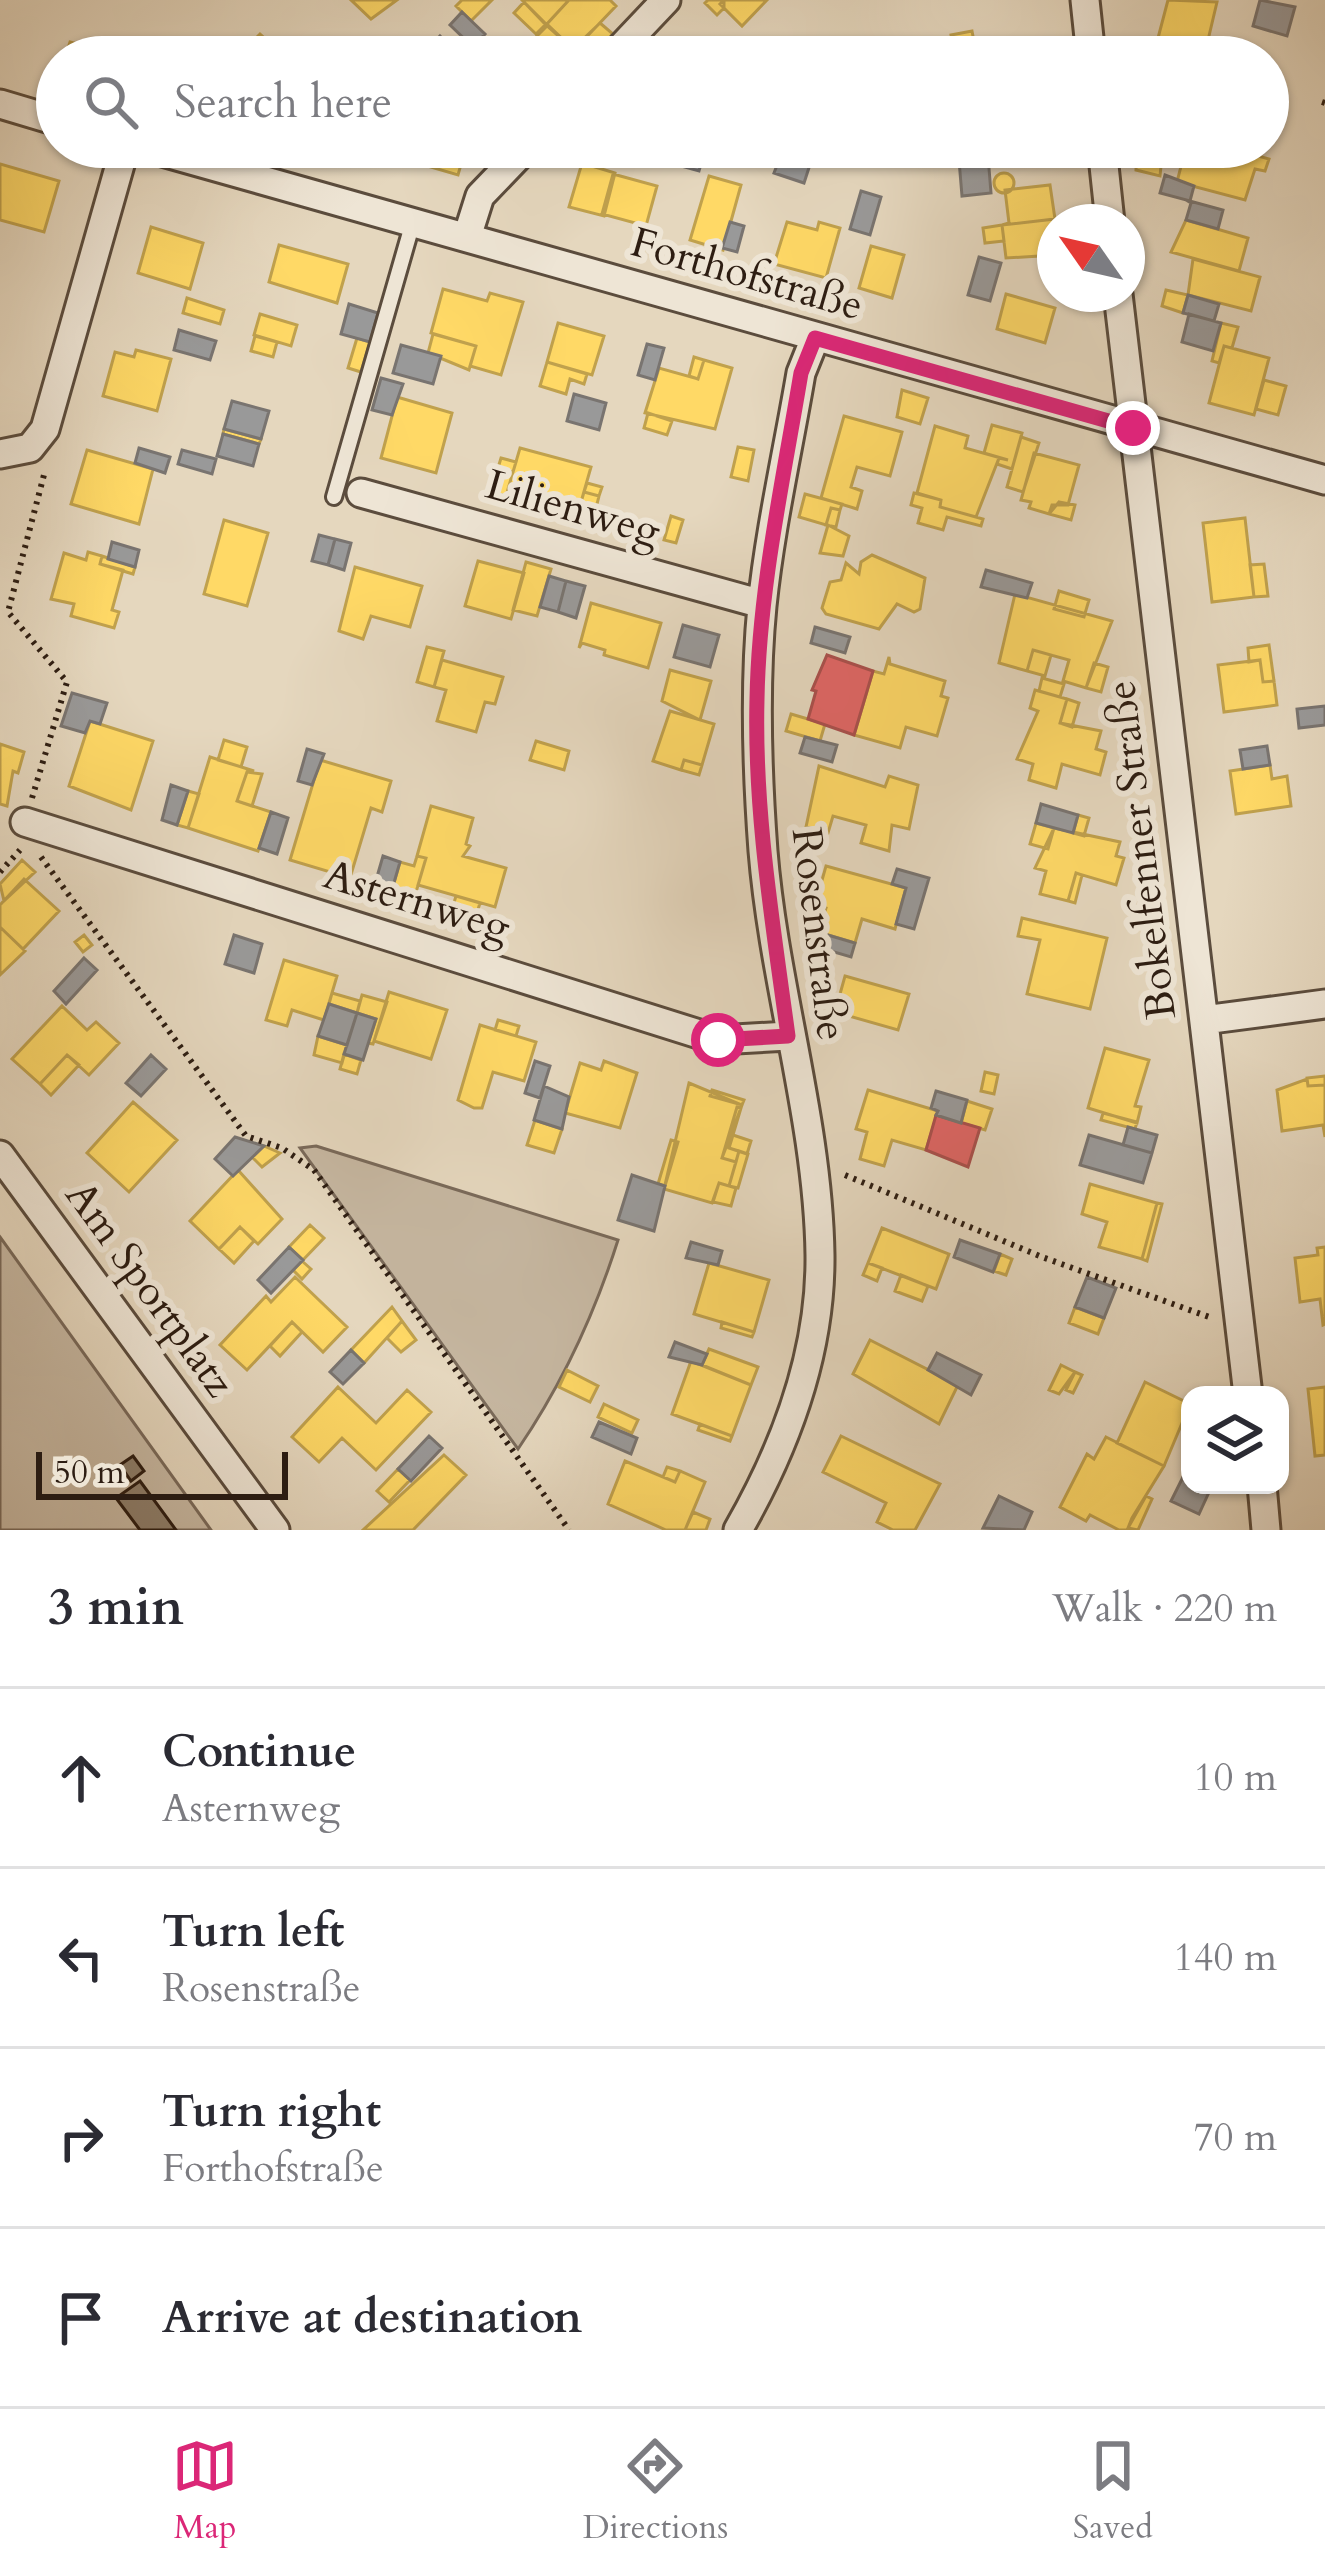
<!DOCTYPE html>
<meta charset="utf-8">
<style>
body{margin:0;font-family:Cardo,serif;background:#f2f2f3;color:#2b2b33}
.controls{position:absolute;right:36px;bottom:36px;display:grid;overflow:hidden;border-radius:24px;box-shadow:0 3px 9px #0004}
.controls button{width:108px;height:108px;display:grid;place-items:center;padding:0;border:0;border-bottom:3px solid #e1e1e2;background:#fff;color:#2b2b33;font:60px sans-serif}
.compass{position:absolute;left:1037px;top:204px;width:108px;height:108px;border-radius:50%;background:#fff;box-shadow:0 3px 9px #0004;rotate:304deg}
.scale{position:absolute;left:36px;bottom:30px;width:252px;box-sizing:border-box;padding-left:12px;border:6px solid #2d1d12;border-top:0;font-size:33px;line-height:42px;white-space:nowrap;color:#2d1d12;-webkit-text-stroke:9px #eee5d5;paint-order:stroke}
.stop{position:absolute;width:36px;height:36px;margin:-27px;border:9px solid #db2777;border-radius:50%;background:#fff}
.stop.end{background:#db2777;border-color:#fff;box-shadow:0 3px 12px #0008}
.list{margin:0;padding:0;list-style:none}
h2{display:flex;justify-content:space-between;align-items:center;height:156px;margin:0;padding:0 48px;font-size:51px}
h2 small{font-size:39px;font-weight:400;color:#7c7c81}
.list li{display:grid;grid-template-columns:78px 1fr auto;gap:36px;align-items:center;box-sizing:border-box;height:180px;padding:0 48px;border-top:3px solid #e1e1e2}
.list b{display:block;font-size:45px;white-space:nowrap}
.list p{margin:0;font-size:39px;white-space:nowrap;color:#7c7c81}
.list em{font-size:39px;font-style:normal;color:#7c7c81}
.icon{flex:none;width:66px;height:66px;fill:none;stroke:currentColor;stroke-width:2;stroke-linecap:round;stroke-linejoin:round}
.map{position:relative;flex:none;width:1325px;height:1530px;overflow:hidden}
.search{position:absolute;background:#fff;box-shadow:0 3px 9px #0004;left:36px;right:36px;top:36px;height:132px;display:flex;align-items:center;gap:30px;box-sizing:border-box;padding:0 42px;border-radius:66px;color:#7c7c81;font-size:45px}
.sheet{height:876px;background:#fff}
nav{display:flex;justify-content:space-around;align-items:center;box-sizing:border-box;height:168px;border-top:3px solid #e1e1e2;background:#fff;font-size:33px;color:#7c7c81}
nav a{display:grid;justify-items:center;gap:6px}
nav .on{color:#db2777}
.map>svg:first-child{display:block}
.green{fill:#c6b7a1;stroke:#7a6a5a;stroke-width:3}
.homes{fill:#ffd966;stroke:#c0a14d;stroke-width:3}
.shops{fill:#e06666;stroke:#aa504d;stroke-width:3}
.industry{fill:#999;stroke:#797470;stroke-width:3}
.building{fill:#8d7e6b;stroke:#2d1d12;stroke-width:3}
.lines{fill:none;stroke-linecap:round;stroke-linejoin:round}
.service-casing{stroke:#5b4c3d;stroke-width:20}
.minor-casing{stroke:#5b4c3d;stroke-width:33}
.path{stroke:#2d1d12;stroke-width:6;stroke-dasharray:3 6;stroke-linecap:butt}
.service{stroke:#eee5d5;stroke-width:14}
.minor{stroke:#eee5d5;stroke-width:27}
.route{stroke:#db2777;stroke-width:15}
.labels{text-anchor:middle;dominant-baseline:central;stroke-width:12;stroke-linejoin:round;paint-order:stroke}
.street-label{font-size:42px;fill:#2d1d12;stroke:#eee5d5}
</style>
<div class="map">
<svg width="1325" height="1530" viewBox="0 0 1325 1530">
<rect width="100%" height="100%" fill="#e5d7be"/>
<filter id="stains"><feTurbulence type="fractalNoise" baseFrequency=".00167" numOctaves="4"/><feColorMatrix values="0 0 0 0 .2 0 0 0 0 .09 0 0 0 0 .02 0 0 0 .5 -.17"/></filter>
<radialGradient id="worn" r=".72"><stop offset=".6" stop-color="#630" stop-opacity="0"/><stop offset="1" stop-color="#630" stop-opacity=".3"/></radialGradient>
<path class="green" d="M316,1146l302,94c-24,76 -55,143 -100,209l-218,-301z
M0,1237l211,293h-211z"/>
<path class="homes" d="M351,0h46l-26,19z
M462,0h30l-21,21 -15,-15z
M522,0h47l-23,25z
M569,0h41l6,6 -42,44 -28,-25z
M708,0h16v8l-7,7 -12,-12z
M724,0h43l-25,26 -22,-22z
M1168,0l49,2 -13,55h-51z
M524,2l22,22 -10,10 -22,-21z
M600,23l13,11 -22,23h-19l1,-8z
M548,25l23,22 -10,10 -24,-21z
M972,31l3,16 -21,4 -3,-16z
M260,34l25,23h-47z
M678,39l19,18h-36l5,-13z
M70,42l33,9 -1,6h-37z
M414,147h52l-8,28 -48,-14z
M1137,147h26l-3,29 -24,-6z
M1186,147h74l-2,9 11,3 -4,12 -10,-2 -10,31 -68,-18z
M582,163l33,10 -11,43 -35,-9z
M0,164l59,17 -15,51 -44,-12z
M994 183a10 10 0 1 1 20 0a10 10 0 1 1-20 0Z
M613,174l44,12 -11,40 -44,-12z
M709,176l32,9 -18,65 -33,-10z
M1050,185l5,34 -53,6 7,-2 -4,-33z
M1055,219v36l-49,3 -4,-33z
M1186,220l62,18 -9,33 -68,-19z
M787,222l30,8 2,-8 21,6 -14,50 -52,-14z
M1002,225l2,16 -19,2 -2,-15z
M151,227l52,16 -13,46 -52,-16z
M279,245l69,19 -11,39 -68,-21z
M871,246l33,9 -12,43 -33,-10z
M1044,259l11,2v12l-13,-3z
M1193,259l67,18 -9,34 -63,-16z
M443,289l44,12 3,-8 33,9 -22,73 -31,-9 6,-20 -45,-13z
M1166,290l22,5 -5,18 -21,-7z
M1006,294l49,14 -10,35 -48,-14z
M187,298l37,12 -4,14 -37,-11z
M260,314l37,11 -6,21 -37,-11z
M558,323l46,13 -12,39 -45,-13z
M1221,323l17,4 -6,21 -8,-2 -5,17 -7,-2z
M433,334l43,12 -7,24 -41,-17z
M255,336l22,6 -4,15 -22,-6z
M357,338l13,4 -9,30 -13,-4z
M1224,346l45,12 -15,57 -45,-12z
M136,350l35,9 -14,52 -54,-15 12,-44 19,5z
M694,357l10,3 -6,19 -9,-3z
M704,360l28,8 -17,61 -70,-16 14,-45 39,11z
M547,362l40,12 -3,10 -14,-5 -4,15 -26,-8z
M1264,380l22,6 -8,29 -22,-6z
M902,390l26,8 -8,26 -23,-7z
M397,397l55,16 -16,60 -55,-15z
M648,413l24,8 -5,14 -23,-7z
M844,416l58,16 -12,44 -33,-9 -6,20 11,4 -5,18 -36,-11z
M992,425l30,8 -10,36 -15,-5 2,-6 9,2 -24,-7z
M935,426l33,10 -3,12 43,12 -9,-2 -23,59 -36,-10 1,-7 -24,-7z
M224,429l37,10 -2,5 -36,-10z
M1021,437l18,6 -16,49 -16,-5z
M738,447l16,3 -6,31 -17,-4z
M520,448l71,19 -14,49 -71,-20z
M87,450l66,19 -14,55 -68,-20z
M1034,453l45,12 -11,40h-16l-3,9 -20,-6 2,-6 -10,-2z
M501,458l15,4 -3,10 -15,-4z
M498,468l15,4 -7,24 -15,-4z
M587,483l15,4 -3,9 -15,-4z
M584,492l15,4 -6,24 -16,-4z
M914,493l27,7 -1,7 43,12 -2,7 -34,-9 -4,13 -25,-7 4,-15 -11,-3z
M805,494l37,10 -2,6 -9,-2 -5,17 -27,-8z
M1059,502l16,3 -4,15 -22,-6z
M831,508l9,2 -4,17 -10,-2z
M671,516l12,4 -7,23 -12,-3z
M1245,518l9,79 -42,5 -9,-79z
M224,520l44,13 -21,73 -43,-12z
M828,525l21,11 -6,20 -23,-3z
M88,552l14,4 -2,8 23,6 -11,40 7,2 -5,16 -43,-12 3,-12 -23,-5 13,-46 22,7z
M872,555l53,23 -5,31 -6,3 -17,-8 -18,25 -53,-15 -4,-6 8,-26 11,-2 5,-17 13,11 2,-12z
M102,556l33,11 -2,7 -33,-10z
M478,561l46,12 -13,46 -46,-13z
M526,562l25,7 -14,47 -24,-6z
M1264,564l4,32 -14,1 -4,-32z
M355,567l67,19 -12,41 -39,-11 -8,23 -24,-8z
M1059,591l30,9 -5,17 -30,-8z
M1015,594l97,27 -26,67 -23,-7 6,-21 -36,-10 -6,21 -28,-8z
M591,603l70,20 -13,45 -44,-13 1,-5 -23,-7 -3,5z
M1269,645l5,36 -11,1 -3,-22 -11,2 -1,-14z
M427,647l17,4 -10,36 -17,-5z
M1033,650l18,5 -6,21 -18,-5z
M889,657l1,7 55,17 -4,15 7,2 -11,38 -31,-9 -6,21 -46,-13 19,-64 11,3z
M442,660l61,17 -8,27 -10,-2 -9,30 -39,-11 9,-31 -12,-3z
M1260,660l3,22 11,-1 3,24 -53,7 -6,-47z
M1094,663l14,4 -7,25 -15,-4z
M670,670l41,11 -11,39 -38,-19z
M1042,678l22,6 -4,13 -21,-6z
M1035,690l32,9 -7,24 41,8 -5,18 10,3 -6,23 -38,-11 -6,24 -27,-8 4,-16 -16,-5 21,-48 -8,-3z
M1067,699l12,4 -7,24 -12,-4z
M670,711l44,13 -12,41 -18,-5 -3,10 -28,-9z
M791,714l34,10 -5,17 -34,-10z
M90,721l63,20 -22,69 -62,-24z
M224,740l23,7 -6,20 -23,-7z
M536,741l33,10 -5,19 -34,-10z
M0,744l24,8 -6,21 -5,-2 -6,35 -7,-2z
M210,757l44,14 -7,1 -10,29 34,11 -13,39 -70,-23z
M320,760l71,21 -9,31 -11,-4 -21,70 -60,-18z
M684,760l18,5 -3,10 -18,-5z
M1270,765l2,14 15,-3 4,30 -55,8 -6,-43z
M819,766l66,21 4,-11 29,9 -9,44 -17,-4 -3,26 -28,-8 5,-18 -33,-9 -5,17 -22,-6z
M247,772l15,2 -10,32 -15,-5z
M188,791l11,3 -11,34 -11,-3z
M431,806l42,12 -7,26 4,2 -7,10 43,12 -11,39 -77,-22 8,-27 -9,-2z
M1078,815l11,3 -5,18 -11,-3z
M1036,823l18,5 -6,21 -18,-5z
M1054,828l66,14 -4,14 8,2 -8,27 -40,-12 -8,28 -28,-7 6,-23 -11,-3z
M417,856l9,2 -12,41 -23,-6 9,-31 14,4z
M22,860l13,12 -31,29 -4,-17z
M826,866l80,22 -11,41 -33,-10 -7,24 -37,-11 8,-24 -11,-3z
M1076,873l6,2 -7,28 -7,-2z
M24,879l35,32 -36,38 -23,-22v-22z
M456,896l24,7 -4,13 -24,-7z
M1022,918l85,20 -17,71 -63,-15 13,-54 -22,-4z
M0,927l25,24 -25,24z
M84,935l8,10 -9,7 -8,-10z
M284,960l53,16 -13,44 -32,-10 -5,16 -21,-6z
M845,976l64,18 -11,36 -63,-18z
M389,992l58,18 -16,49 -57,-18z
M332,993l28,8 -3,12 -28,-9z
M362,995l25,7 -14,42 -5,-1 8,-24 -19,-6z
M62,1006l25,24 9,-8 23,21 -30,32 -22,-20 -27,29 -28,-25z
M498,1020l21,6 -3,10 -21,-6z
M480,1025l56,17 -12,39 -31,-9 -11,36h-8l-16,-8z
M318,1036l29,9 -5,18 -28,-8z
M1105,1048l44,12 -14,46 6,1 -4,16 -49,-15z
M344,1054l17,6 -4,14 -17,-5z
M67,1055l12,10 -28,30 -11,-11z
M604,1061l33,12 -17,55 -55,-15 15,-50 21,7z
M985,1072l13,3 -4,19 -13,-3z
M1325,1076v9l-17,1 -1,-8z
M1307,1079l1,7 17,-1v52l-2,-12 -41,6 -5,-41z
M689,1083l53,22 -20,53 14,4 -7,24 -10,-3 -7,20 -48,-14z
M712,1090l32,10 -2,5 -32,-9z
M868,1090l70,21 -12,39 -34,-10 -8,26 -24,-7 7,-27 -11,-3z
M967,1101l25,8 -7,21 -24,-7z
M133,1102l44,38 -48,52 -42,-39z
M737,1107l4,1 -12,40 10,3 -3,11 -14,-4z
M1103,1113l34,9 -2,7 -34,-9z
M535,1120l27,9 -8,24 -27,-8z
M733,1135l18,6 -4,13 -18,-6z
M671,1140l7,2 -13,44 -7,-2z
M264,1146l16,7 -18,14 -10,-10z
M739,1151l9,3 -10,34 -9,-2z
M238,1170l44,49 -24,25 -18,-17 -21,22 -29,-28z
M719,1183l17,5 -5,18 -18,-4z
M1090,1184l67,19 -15,56 -43,-12 8,-25 -25,-8z
M1157,1203l5,1 -15,57 -5,-2z
M310,1225l14,13 -21,22 -14,-13z
M240,1227l14,14 -20,22 -15,-14z
M882,1228l67,26 -13,35 -68,-26z
M1325,1247v77l-2,1 -3,-26 -20,3 -5,-44 23,-3 -1,-7z
M1000,1254l12,5 -6,16 -12,-4z
M302,1261l9,8 -9,10 -9,-9z
M709,1263l60,17 -15,52 -60,-18z
M868,1263l14,5 -5,13 -14,-6z
M901,1275l27,11 -6,15 -27,-10z
M295,1277l52,50 -24,25 -31,-30 -45,48 -27,-25 46,-49 5,6z
M392,1307l10,14 -38,42 -13,-13z
M1075,1307l29,11 -6,16 -29,-11z
M402,1321l14,19 -15,12 -14,-14z
M292,1322l10,10 -22,24 -10,-10z
M722,1322l32,10 -2,5 -31,-9z
M870,1340l88,45 -19,39 -86,-50z
M709,1349l49,18 -7,18 -49,-20z
M691,1361l60,24 -19,51 -60,-22z
M1061,1365l14,7 -16,22 -10,-4z
M567,1370l31,16 -8,16 -31,-15z
M1075,1372l7,3 -9,18 -7,-3z
M1145,1382l45,22 -26,62 -47,-23z
M338,1387l38,36 31,-33 24,22 -55,58 -34,-32 -23,24 -27,-25z
M1325,1387v68l-10,1 -7,-67z
M604,1404l34,16 -6,13 -34,-16z
M700,1424l32,12 -2,5 -32,-11z
M841,1436l99,48 -25,46h-22l-16,-8 9,-19 -63,-31z
M1106,1437l58,29 -32,52 -4,10 4,2h-13l-29,-15 -4,6 -26,-14 27,-53 7,5z
M444,1455l22,20 -53,55h-50z
M625,1461l50,21 5,-11 25,11 -20,48h-19l-58,-26z
M667,1467l13,4 -5,11 -12,-5z
M398,1469l12,11 -21,22 -12,-11z
M1146,1496l6,3 -14,31 -10,-2z
M693,1512l17,7 -4,11h-21z"/>
<path class="shops" d="M827,655l46,16 -19,64 -46,-16 8,-28 -4,-1z
M936,1115l44,13 -12,39 -42,-17z"/>
<path class="industry" d="M1260,0l35,7 -8,29 -34,-10z
M462,12l23,22 -12,13 -23,-22z
M440,36l21,21h-23l-9,-9z
M975,47l1,10h-28l6,-6z
M687,147h19l-7,24 -18,-5z
M784,147l31,2 -11,34 -30,-10z
M988,156l3,37 -29,3 -3,-36z
M1165,175l29,11 -4,15 -30,-8z
M861,191l20,6 -11,38 -20,-6z
M1186,200l37,10 -5,19 -32,-9 5,-17z
M730,222l14,4 -7,26 -15,-4z
M979,257l22,6 -11,38 -22,-6z
M1188,295l31,9 -5,17 -31,-8z
M349,304l29,9 -8,29 -29,-8z
M1189,314l32,9 -8,28 -31,-9z
M179,330l37,11 -6,19 -36,-10z
M647,344l17,4 -9,32 -17,-5z
M401,345l40,11 -8,28 -40,-11z
M381,378l22,6 -11,31 -20,-5z
M574,394l32,9 -7,27 -32,-9z
M232,401l37,10 -8,28 -37,-10z
M223,434l36,10 -6,22 -36,-10z
M139,448l31,9 -5,16 -30,-10z
M182,450l34,9 -4,15 -34,-10z
M319,535l16,4 -7,26 -16,-4z
M335,539l16,4 -7,27 -16,-5z
M112,542l27,8 -4,17 -27,-8z
M986,570l46,13 -5,15 -46,-11z
M549,576l17,5 -8,31 -18,-5z
M566,581l19,5 -9,32 -18,-6z
M683,625l36,10 -9,32 -36,-10z
M815,627l35,10 -5,16 -34,-10z
M72,693l35,10 -7,21 -10,-3 -5,12 -24,-7z
M1325,706v19l-26,3 -2,-19z
M805,737l32,8 -5,17 -32,-9z
M1267,746l3,19 -27,4 -3,-19z
M307,749l17,5 -12,31 -14,-4z
M171,785l17,6 -11,34 -15,-5z
M1041,804l37,11 -5,18 -37,-10z
M271,812l17,6 -11,36 -18,-6z
M383,856l17,6 -9,31 -17,-6z
M897,869l32,9 -15,51 -18,-5 10,-36 -14,-4z
M821,933l34,10 -4,14 -34,-10z
M234,935l28,9 -8,29 -29,-9z
M84,958l13,12 -31,34 -12,-13z
M329,1004l28,9 -10,32 -29,-9z
M357,1013l19,6 -13,41 -19,-6z
M151,1055l15,14 -25,27 -15,-13z
M535,1061l15,5 -10,32 -15,-5z
M544,1086l25,11 -7,32 -28,-9z
M936,1091l31,9 -6,23 -25,-8 2,-4 -7,-3z
M1128,1127l29,8 -5,18 -29,-8z
M1089,1135l63,18 -9,30 -63,-18z
M235,1137l29,9 -31,30 -18,-17z
M632,1175l33,11 -11,45 -36,-11z
M960,1240l40,14 -7,18 -39,-15z
M691,1242l31,9 -4,14 -32,-7z
M289,1247l14,13 -32,33 -13,-13z
M1087,1277l29,11 -12,30 -29,-11z
M675,1342l32,12 -5,11 -33,-8z
M351,1350l13,13 -21,21 -13,-12z
M937,1353l44,22 -10,20 -43,-25z
M599,1422l38,16 -6,16 -39,-17z
M429,1436l13,12 -31,33 -13,-12z
M1183,1477l7,8 20,5 -11,24 -28,-13z
M999,1496l33,16 -8,18 -41,-2z"/>
<path class="building" d="M133,1456l11,15 -13,10 -11,-16z
M140,1481l36,49h-36l-24,-32z"/>
<g class="lines">
<g class="service-casing">
<path id="service" d="M334,497l79,-275"/>
</g>
<g class="minor-casing">
<path id="minor" d="M1085,0l6,57
M612,57l54,-57
M0,104l57,17
M145,147l1180,333
M1102,147l8,75
M467,237l13,-41 47,-49
M1118,294l130,1101
M0,454l30,-6 15,-19 80,-282
M361,493l401,111
M25,822l693,218 70,-4
M1204,1020l121,-16
M0,1155l275,375
M1262,1485l4,45
M738,1530c47,-82 83,-178 82,-275 -2,-135 -46,-269 -57,-404 -6,-81 -9,-164 -1,-245 8,-78 26,-156 39,-233l14,-35"/>
</g>
<path class="path" d="M1322,102l3,1
M32,798l35,-116 -59,-70 37,-141
M41,857l205,279 36,12 32,22 255,360
M0,872l20,-22
M845,1175l197,82 170,61"/>
<use href="#service" class="service"/>
<use href="#minor" class="minor"/>
</g>
<g class="lines">
<path class="route" d="M718,1040l70,-4c-15,-111 -34,-224 -31,-337 2,-110 26,-218 44,-326l14,-35 318,90"/>
</g>
<g class="labels">
<g class="street-label">
<text transform="translate(747 274) rotate(16)">Forthofstraße</text>
<text transform="translate(573 508) rotate(16)">Lilienweg</text>
<text transform="translate(1141 850) rotate(-97)">Bokelfenner Straße</text>
<text transform="translate(417 901) rotate(17)">Asternweg</text>
<text transform="translate(819 934) rotate(83)">Rosenstraße</text>
<text transform="translate(150 1289) rotate(54)">Am Sportplatz</text>
</g>
</g>
<rect width="100%" height="100%" filter="url(#stains)"/>
<rect width="100%" height="100%" fill="url(#worn)"/>
</svg>
<div class="controls">
<button><svg class="icon" aria-label="layers" viewBox="0 0 24 24"><path d="M12 4l9 5-9 5-9-5zM3 14l9 5 9-5"/></svg></button>
</div>
<svg class="compass" viewBox="-18 -18 36 36"><path d="M0-13l5 13h-10z" fill="#e53935"/><path d="M0 13l5-13h-10z" fill="#7c7c81"/></svg>
<div class="scale">50 m</div>
<div class="stop" style="left:718px;top:1040px"></div>
<div class="stop end" style="left:1133px;top:428px"></div>
<div class="search"><svg class="icon" aria-label="search" viewBox="0 0 24 24"><circle cx="10" cy="10" r="6"/><path d="M15 15l6 6"/></svg>Search here</div>
</div>
<section class="sheet">
<h2>3 min<small>Walk · 220 m</small></h2>
<ul class="list">
<li><svg class="icon" aria-label="ahead" viewBox="0 0 24 24"><path d="M12 20V5M6 11l6-6 6 6"/></svg><div><b>Continue</b><p>Asternweg</p></div><em>10 m</em></li>
<li><svg class="icon" aria-label="left" viewBox="0 0 24 24"><path d="M17 20v-9H6M10 6l-5 5 5 5"/></svg><div><b>Turn left</b><p>Rosenstraße</p></div><em>140 m</em></li>
<li><svg class="icon" aria-label="right" viewBox="0 0 24 24"><path d="M7 20v-9h11M14 6l5 5-5 5"/></svg><div><b>Turn right</b><p>Forthofstraße</p></div><em>70 m</em></li>
<li><svg class="icon" aria-label="arrive" viewBox="0 0 24 24"><path d="M6 21V4h12l-3 4 3 4H6"/></svg><div><b>Arrive at destination</b></div></li>
</ul>
</section>
<nav>
<a class="on"><svg class="icon" aria-label="map" viewBox="0 0 24 24"><path d="M3 6l6-2 6 2 6-2v14l-6 2-6-2-6 2zM9 4v14M15 6v14"/></svg>Map</a>
<a><svg class="icon" aria-label="directions" viewBox="0 0 24 24"><path d="M12 3l9 9-9 9-9-9zM9 14v-3h6M13 9l2 2-2 2"/></svg>Directions</a>
<a><svg class="icon" aria-label="saved" viewBox="0 0 24 24"><path d="M7 4h10v16l-5-4-5 4z"/></svg>Saved</a>
</nav>
